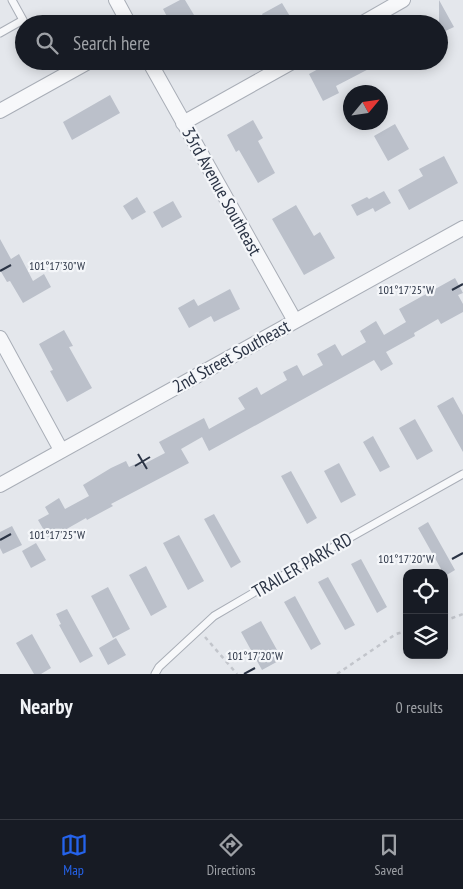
<!DOCTYPE html>
<meta charset="utf-8">
<style>
body{margin:0;font-family:"PT Sans Narrow",sans-serif;background:#242831;color:#f1f3f6}
.controls{position:absolute;right:15px;bottom:15px;display:grid;overflow:hidden;border-radius:10px;box-shadow:0 2px 12px #0003}
.controls button{width:45px;height:45px;display:grid;place-items:center;padding:0;border:0;border-bottom:1px solid #363941;background:#171b24;color:#f1f3f6;font:25px sans-serif}
.compass{position:absolute;left:343px;top:85px;width:45px;height:45px;border-radius:50%;background:#171b24;box-shadow:0 2px 12px #0003;rotate:61deg}
.list{margin:0;padding:0;list-style:none}
h2{display:flex;justify-content:space-between;align-items:center;height:65px;margin:0;padding:0 20px;font-size:21px}
h2 small{font-size:16px;font-weight:400;color:#9ea1a6}
.icon{flex:none;width:28px;height:28px;fill:none;stroke:currentColor;stroke-width:2;stroke-linecap:round;stroke-linejoin:round}
.map{position:relative;flex:none;width:463px;height:674px;overflow:hidden}
.search{position:absolute;background:#171b24;box-shadow:0 2px 12px #0003;left:15px;right:15px;top:15px;height:55px;display:flex;align-items:center;gap:12px;box-sizing:border-box;padding:0 18px;border-radius:28px;color:#9ea1a6;font-size:19px}
.sheet{height:145px;background:#171b24}
nav{display:flex;justify-content:space-around;align-items:center;box-sizing:border-box;height:70px;border-top:1px solid #363941;background:#171b24;font-size:14px;color:#9ea1a6}
nav a{display:grid;justify-items:center;gap:2px}
nav .on{color:#2563eb}
.map>svg:first-child{display:block}
.building{fill:#bbc0ca}
.lines{fill:none;stroke-linecap:round;stroke-linejoin:round}
.lane-casing{stroke:#a9aeb7;stroke-width:9}
.street-casing{stroke:#a9aeb7;stroke-width:16}
.path{stroke:#c2c5cb;stroke-width:2.5;stroke-dasharray:4 4;stroke-linecap:butt}
.lane{stroke:#f7f8fa;stroke-width:7}
.street{stroke:#f7f8fa;stroke-width:14}
.ticks{fill:none;stroke:#2b3445;stroke-width:2}
.labels{text-anchor:middle;dominant-baseline:central;stroke-width:4.5;stroke-linejoin:round;paint-order:stroke}
.street-label{font-size:18px;fill:#2b3445;stroke:#f4f6f9}
.ticks-label{font-size:12px;text-anchor:middle;fill:#2b3445;stroke:#f4f6f9;stroke-width:4.5;stroke-linejoin:round;paint-order:stroke}
</style>
<div class="map">
<svg width="463" height="674" viewBox="0 0 463 674">
<rect width="100%" height="100%" fill="#e4e7ec"/>
<path class="building" d="M180,0h5l9,15 -15,9h-8l-8,-15z
M439,0l15,27 -15,7z
M282,3l9,15 -10,6h-14l-5,-10z
M333,61h51l-48,25 3,7 -16,8 -14,-27z
M110,95l10,18 -48,27 -9,-18z
M253,120l10,18 -5,3 17,32 -17,10 -19,-33 -3,2 -9,-17z
M395,124l14,25 -21,12 -14,-25z
M444,156l14,27 -49,27 -11,-20 25,-14 -4,-7z
M384,191l7,12 -16,9 -2,-4 -16,8 -6,-11 16,-8 2,2z
M137,197l9,15 -14,8 -9,-14z
M173,201l9,16 -20,11 -9,-16z
M296,205l18,31 6,-4 15,26 -31,17 -32,-56z
M0,239l11,20 8,-5 14,27 11,-7 7,13 -28,16 -13,-22 -3,1 -7,-12z
M455,278l8,15 -5,2 5,9v8l-22,12 -3,-5 -24,14 1,3 -29,16 7,12 -12,7 -7,-11 -165,91 -7,-14 -21,12 8,14 -78,41 2,2 -26,14 -1,-2 -37,21 -11,-19 11,-6 -4,-7 14,-9 6,11 24,-13 -6,-11 28,-17 15,-7 3,6 11,-5 2,3 23,-12 -6,-11 45,-24 5,11 25,-14 11,-6 -7,-11 19,-11 4,8 26,-15 -4,-8 14,-7 6,11 20,-11 -6,-11 18,-10 7,12 24,-14 -6,-11 16,-10 8,14 22,-13 -7,-13z
M230,289l10,20 -26,13 -3,-6 -22,12 -11,-20 16,-9 4,7z
M64,330l9,16 -4,1 23,41 -25,14 -17,-31 3,-1 -14,-26z
M453,397l10,18v37l-26,-46z
M415,419l18,32 -16,9 -18,-32z
M373,436l17,31 -10,5 -17,-30z
M339,463l17,32 -15,8 -17,-32z
M291,471l26,47 -10,6 -26,-48z
M214,514l27,48 -10,6 -27,-49z
M428,522l27,48 -10,6 -27,-48z
M12,526l10,19 -19,9 -3,-6v-16z
M179,535l25,46 -16,9 -25,-47z
M36,543l10,17 -15,8 -9,-17z
M361,559l26,48 -10,6 -26,-49z
M146,566l21,41 -16,9 -22,-41z
M328,577l27,48 -10,5 -27,-48z
M108,587l22,42 -17,9 -22,-42z
M295,596l26,48 -10,6 -27,-48z
M67,609l26,47 -13,7 -21,-38 2,-1 -5,-10z
M261,621l21,38 -20,11 -21,-38z
M32,634l19,34 -10,6h-7l-18,-31z
M116,638l10,17 -18,10 -9,-17z"/>
<g class="lines">
<g class="lane-casing">
<path id="lane" d="M0,33l23,-13 -11,-20
M155,674l4,-7 55,-51 75,-44 174,-98"/>
</g>
<g class="street-casing">
<path id="street" d="M116,0l13,24
M361,24l42,-24
M149,61l146,260
M0,111l90,-50
M183,123l111,-62
M0,338l61,112
M0,485l463,-257"/>
</g>
<path class="path" d="M444,621l19,-7
M205,637l32,37
M337,674l59,-40 11,-3"/>
<use href="#lane" class="lane"/>
<use href="#street" class="street"/>
</g>
<path class="ticks" d="M0,271l11,-6M452,290l11,-6M138,454l9,15M135,466l15,-9M0,540l11,-6M452,559l11,-6M244,674l11,-6"/>
<g class="labels">
<g class="street-label">
<text transform="translate(222 191) rotate(61)">33rd Avenue Southeast</text>
<text transform="translate(231 356) rotate(-29)">2nd Street Southeast</text>
<text transform="translate(302 565) rotate(-30)">TRAILER PARK RD</text>
</g>
</g>
<g class="ticks-label">
<text x="57" y="270">101°17'30"W</text>
<text x="406" y="294">101°17'25"W</text>
<text x="57" y="539">101°17'25"W</text>
<text x="406" y="563">101°17'20"W</text>
<text x="255" y="660">101°17'20"W</text>
</g>
</svg>
<div class="controls">
<button><svg class="icon" aria-label="locate" viewBox="0 0 24 24"><circle cx="12" cy="12" r="6"/><path d="M12 2v4M12 18v4M2 12h4M18 12h4"/></svg></button>
<button><svg class="icon" aria-label="layers" viewBox="0 0 24 24"><path d="M12 4l9 5-9 5-9-5zM3 14l9 5 9-5"/></svg></button>
</div>
<svg class="compass" viewBox="-18 -18 36 36"><path d="M0-13l5 13h-10z" fill="#e53935"/><path d="M0 13l5-13h-10z" fill="#9ea1a6"/></svg>
<div class="search"><svg class="icon" aria-label="search" viewBox="0 0 24 24"><circle cx="10" cy="10" r="6"/><path d="M15 15l6 6"/></svg>Search here</div>
</div>
<section class="sheet">
<h2>Nearby<small>0 results</small></h2>
<ul class="list">
</ul>
</section>
<nav>
<a class="on"><svg class="icon" aria-label="map" viewBox="0 0 24 24"><path d="M3 6l6-2 6 2 6-2v14l-6 2-6-2-6 2zM9 4v14M15 6v14"/></svg>Map</a>
<a><svg class="icon" aria-label="directions" viewBox="0 0 24 24"><path d="M12 3l9 9-9 9-9-9zM9 14v-3h6M13 9l2 2-2 2"/></svg>Directions</a>
<a><svg class="icon" aria-label="saved" viewBox="0 0 24 24"><path d="M7 4h10v16l-5-4-5 4z"/></svg>Saved</a>
</nav>
